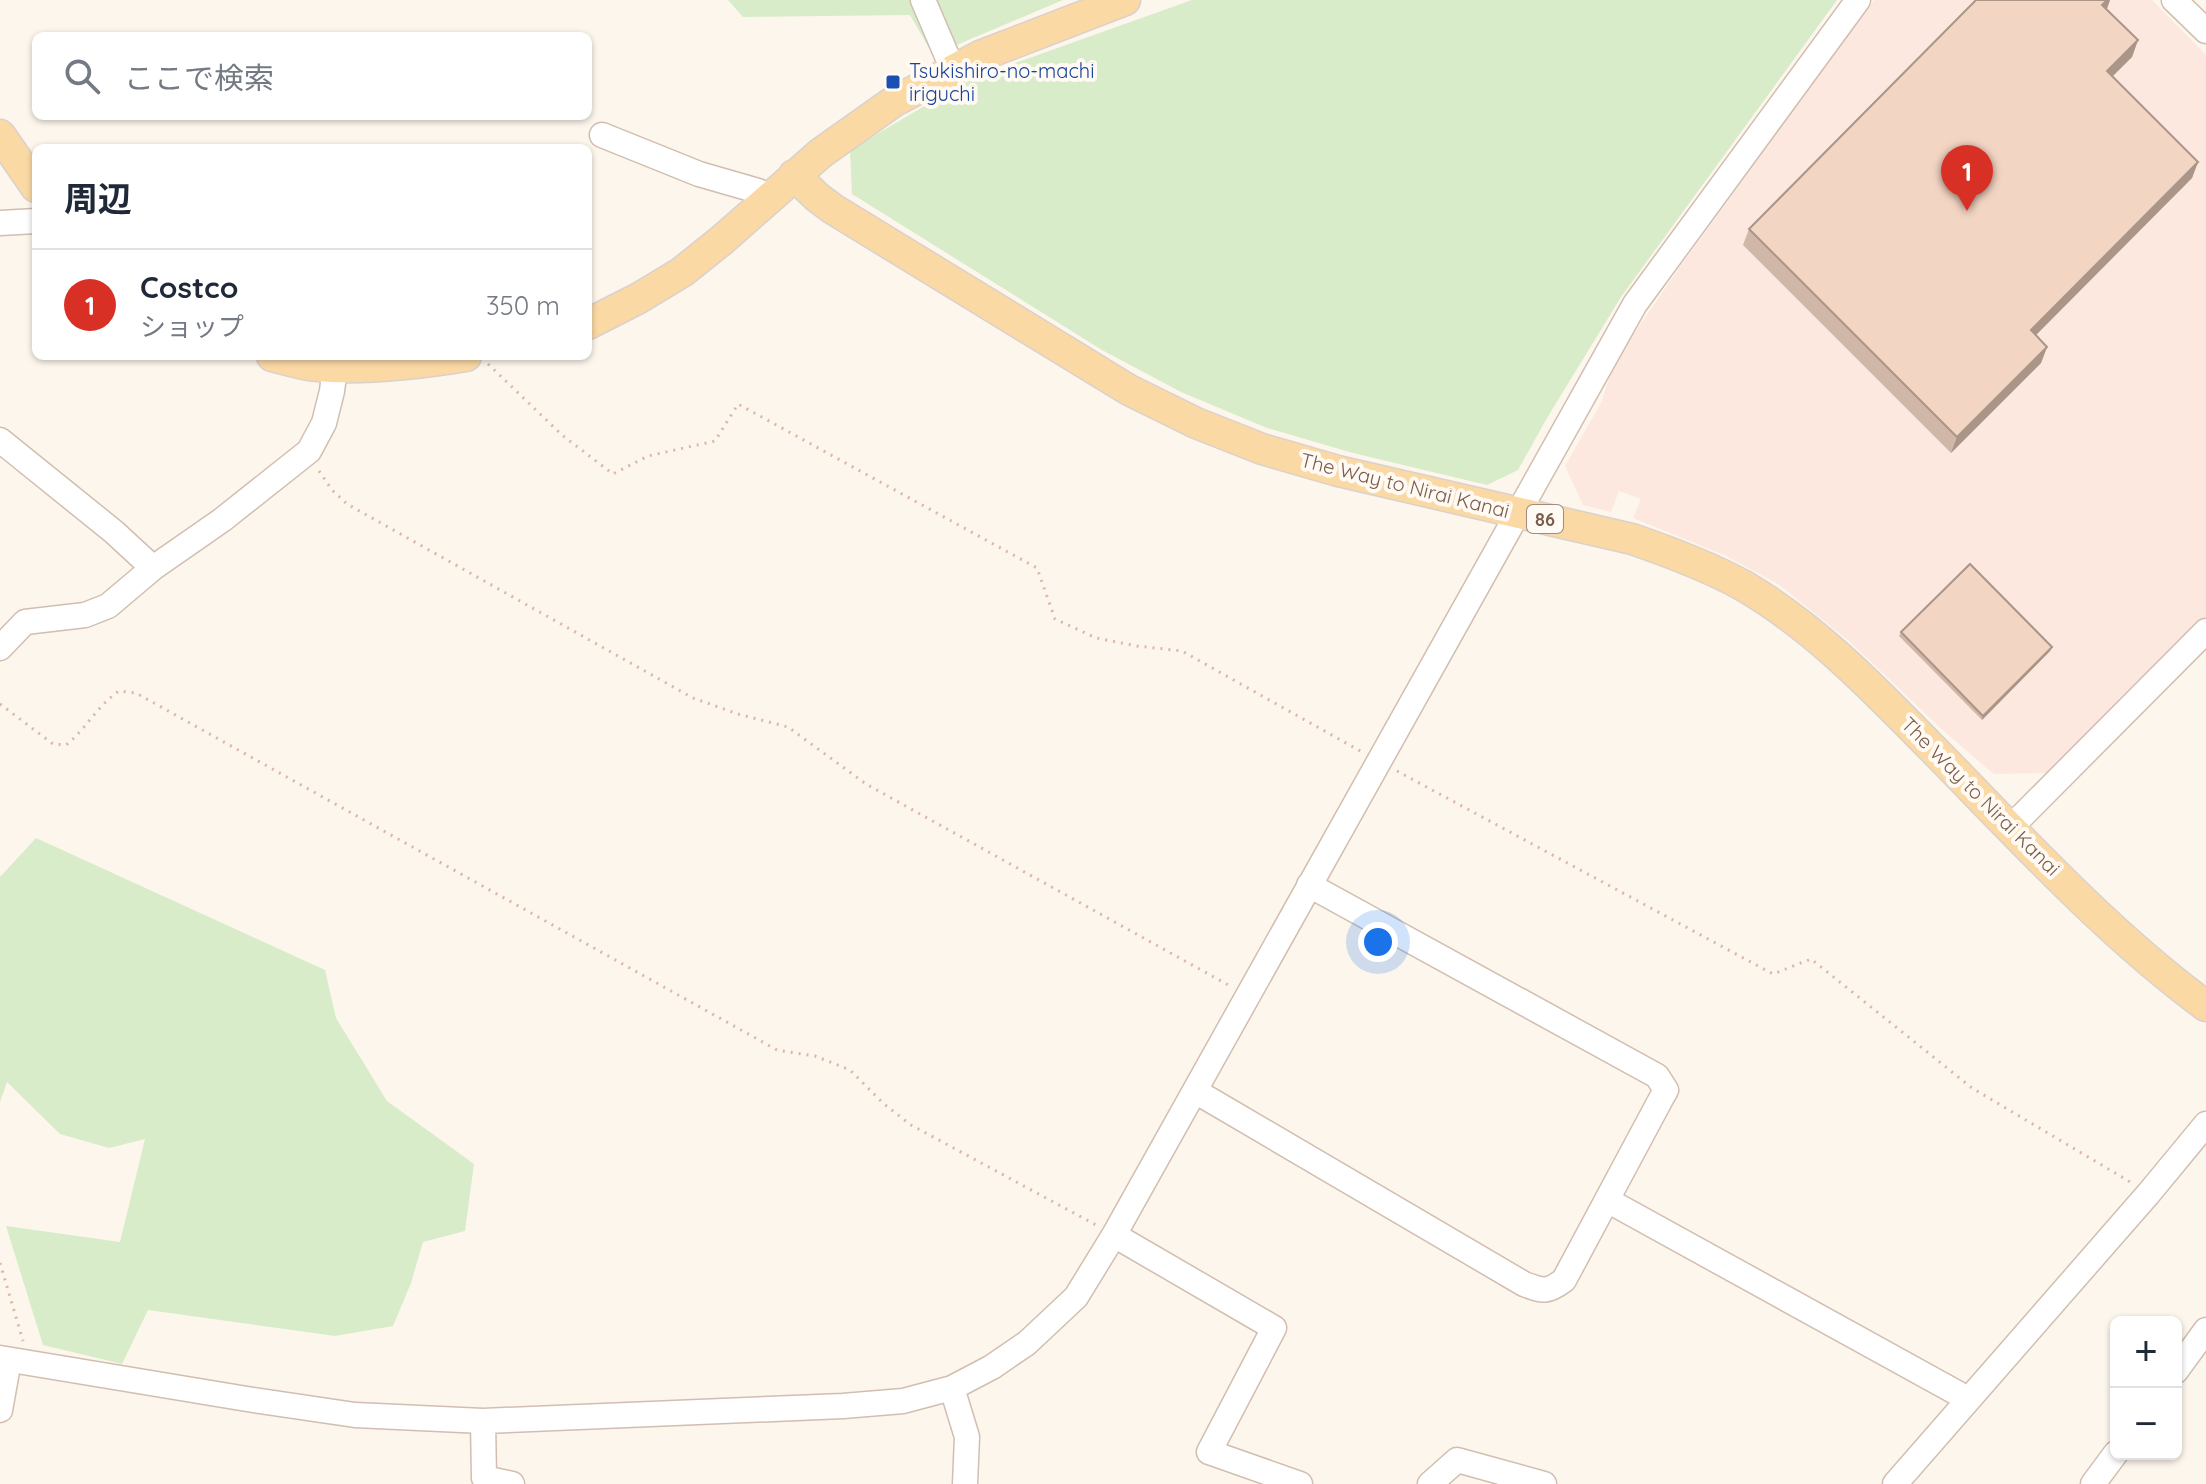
<!DOCTYPE html>
<html lang="ja">
<meta charset="utf-8">
<style>
body{margin:0;font-family:Quicksand,"Noto Sans JP",sans-serif;background:#f6f6f7;color:#1f2937}
.controls{position:absolute;right:24px;bottom:24px;display:grid;overflow:hidden;border-radius:12px;box-shadow:0 2px 6px #0004}
.controls button{width:72px;height:72px;display:grid;place-items:center;padding:0;border:0;border-bottom:2px solid #e0e1e3;background:#fff;color:#1f2937;font:40px sans-serif}
.you{position:absolute;left:1378px;top:942px;width:28px;height:28px;margin:-20px;border:6px solid #fff;border-radius:50%;background:#1a73e8;box-shadow:0 0 0 12px #1a73e833}
.badge{display:grid;place-items:center;width:52px;height:52px;border-radius:50%;background:#d93025;color:#fff;font-size:26px;font-weight:700}
.pin{position:absolute;translate:-50% -66px;filter:drop-shadow(0 2px 4px #0008)}
.pin::after{content:'';position:absolute;top:42px;width:28px;height:24px;background:inherit;clip-path:polygon(0 0,100% 0,50% 100%)}
.list{margin:0;padding:0;list-style:none}
h2{display:flex;justify-content:space-between;align-items:center;height:104px;margin:0;padding:0 32px;font-size:34px}
h2 small{font-size:26px;font-weight:400;color:#747a83}
.list li{display:grid;grid-template-columns:52px 1fr auto;gap:24px;align-items:center;box-sizing:border-box;height:112px;padding:0 32px;border-top:2px solid #e0e1e3}
.list b{display:block;font-size:30px;white-space:nowrap}
.list p{margin:0;font-size:26px;white-space:nowrap;color:#747a83}
.list em{font-size:26px;font-style:normal;color:#747a83}
.icon{flex:none;width:44px;height:44px;fill:none;stroke:currentColor;stroke-width:2;stroke-linecap:round;stroke-linejoin:round}
.map{position:relative;flex:none;width:2206px;height:1484px;overflow:hidden}
.search{position:absolute;background:#fff;box-shadow:0 2px 6px #0004;left:32px;top:32px;width:560px;height:88px;display:flex;align-items:center;gap:20px;box-sizing:border-box;padding:0 28px;border-radius:12px;color:#747a83;font-size:30px}
.panel{position:absolute;background:#fff;box-shadow:0 2px 6px #0004;left:32px;top:144px;width:560px;height:216px;border-radius:12px}
.map>svg:first-child{display:block}
.commercial{fill:#fde8e0}
.green{fill:#d8ecc9}
.lines{fill:none;stroke-linecap:round;stroke-linejoin:round}
.minor-casing{stroke:#d1beb0;stroke-width:27}
.major-casing{stroke:#dad1cd;stroke-width:33}
.path{stroke:#d9b8a5;stroke-width:3;stroke-dasharray:2 6;stroke-linecap:butt}
.minor{stroke:#fff;stroke-width:24}
.major{stroke:#fbd9a5;stroke-width:30}
.wall{fill:#d1b7a8}
.shaded-wall{fill:#aa9588}
.building{fill:#f3d5c3;stroke:#aa9588;stroke-width:2}
.transit-dot{fill:#1a4fb4;stroke:#fffaf3;stroke-width:3}
.labels{text-anchor:middle;dominant-baseline:central;stroke-width:8;stroke-linejoin:round;paint-order:stroke}
.shield{fill:#fffaf3;stroke:#a28b7f;stroke-width:2}
.shield-label{font-size:18px;font-weight:bold;fill:#7a5c4d}
.transit-label{font-size:20px;fill:#164399;stroke:#fffaf3;text-anchor:start}
.street-label{font-size:20px;fill:#7a5c4d;stroke:#fffaf3}
</style>
<div class="map">
<svg width="2206" height="1484" viewBox="0 0 2206 1484">
<rect width="100%" height="100%" fill="#fdf6ec"/>
<path class="commercial" d="M1874,0h278l54,55v565l-155,153 -57,1 -47,-40 -98,-93 -71,-57 -54,-29 -91,-37 8,-19 -22,-8 -8,21 -28,-7 -18,-39 37,-65 12,-38 63,-92z"/>
<path class="green" d="M728,0h335l-130,55 -23,-40 -167,2z
M1192,0h645l-216,297 -74,121 -29,52 -31,15 -134,-32 -86,-25 -86,-36 -79,-42 -250,-156 -2,-44 110,-65 27,-12z
M36,838l289,132 11,48 51,83 87,63 -9,67 -42,11 -12,41 -18,43 -58,10 -187,-26 -26,54 -79,-19 -37,-119 114,16 25,-103 -36,9 -49,-14 -53,-52 -7,20v-225z"/>
<g class="lines">
<g class="minor-casing">
<path id="minor" d="M923,0l30,70
M2174,0l32,31
M602,135l97,39 59,17 11,8
M0,223l36,-2
M0,440l114,92 39,36
M0,648l25,-26 60,-7 23,-9 45,-38 69,-48 87,-69 15,-28 8,-32 3,-24
M2011,827l195,-196
M1195,1091l329,193c19,7 23,9 40,-4l98,-183 4,-7 -9,-14 -348,-191
M1607,1200l361,199
M1114,1235l160,93 -65,124 91,32
M0,1358l247,41 108,16 128,6 360,-15 60,-5 49,-13 40,-21 35,-24 49,-46 38,-62 521,-931 223,-304
M2176,1371l30,-41
M952,1388l15,49 -2,47
M0,1410l9,-50
M483,1421l1,57 28,6
M1430,1484l27,-24 87,24
M1895,1484l254,-291 57,-69
M2093,1484l23,-31"/>
</g>
<g class="major-casing">
<path id="major" d="M0,135l36,52
M794,175l23,22 16,12 296,181 67,33 66,26 76,22 294,68c38,13 76,27 112,47 70,41 127,100 184,158 89,90 176,187 278,262
M588,324l51,-26 43,-26 40,-32 99,-87 72,-51 87,-46 145,-56
M272,356c12,3 24,7 37,9 49,6 108,-1 157,-9"/>
</g>
<path class="path" d="M488,364l74,71 51,39 35,-18 67,-15 23,-37 299,164 18,51 41,19 41,8 45,5 180,101
M319,471l13,19 15,14 346,194 45,16 50,13 78,57 364,202
M0,704l53,40 13,1c20,-16 32,-40 53,-54l17,2 641,357 38,6 35,14 34,34 27,21 185,100
M1397,771l376,203 38,-15 161,129 160,95
M0,1263l23,78"/>
<use href="#minor" class="minor"/>
<use href="#major" class="major"/>
</g>
<path class="wall" d="M1976,0h134l-3,9 31,31 -6,17 -20,19 86,86 -6,16 -156,157 11,12 -6,16 -90,90 -208,-208 6,-16z
M1901,632l151,15 -2,4 -68,69 -83,-84z"/>
<path class="shaded-wall" d="M2107,0h3l-4,11 -4,-6z
M2138,40l-6,17 -31,31 6,-17z
M2198,162l-6,16 -167,168 6,-16z
M2047,347l-6,16 -90,90 6,-16z
M2052,647l-2,4 -68,69 1,-4z"/>
<path class="building" d="M1976,0h131l-5,5 36,35 -31,31 91,91 -167,168 16,17 -90,90 -208,-208z
M1970,564l82,83 -69,69 -82,-84z"/>
<rect class="transit-dot" x="885" y="74" width="16" height="16" rx="4"/>
<g class="labels">
<rect class="shield" x="1527" y="505" width="36" height="28" rx="6"/>
<g class="shield-label">
<text x="1545" y="519">86</text>
</g>
<g class="transit-label">
<text x="909" y="70">Tsukishiro-no-machi<tspan x="909" dy="23">iriguchi</tspan></text>
</g>
<g class="street-label">
<text transform="translate(1405 485) rotate(14)">The Way to Nirai Kanai</text>
<text transform="translate(1981 796) rotate(45)">The Way to Nirai Kanai</text>
</g>
</g>
</svg>
<div class="controls">
<button>+</button>
<button>−</button>
</div>
<div class="you"></div>
<div class="pin badge" style="left:1967px;top:211px">1</div>
<div class="search"><svg class="icon" aria-label="search" viewBox="0 0 24 24"><circle cx="10" cy="10" r="6"/><path d="M15 15l6 6"/></svg>ここで検索</div>
<section class="panel">
<h2>周辺<small></small></h2>
<ul class="list">
<li><span class="badge">1</span><div><b>Costco</b><p>ショップ</p></div><em>350 m</em></li>
</ul>
</section>
</div>
